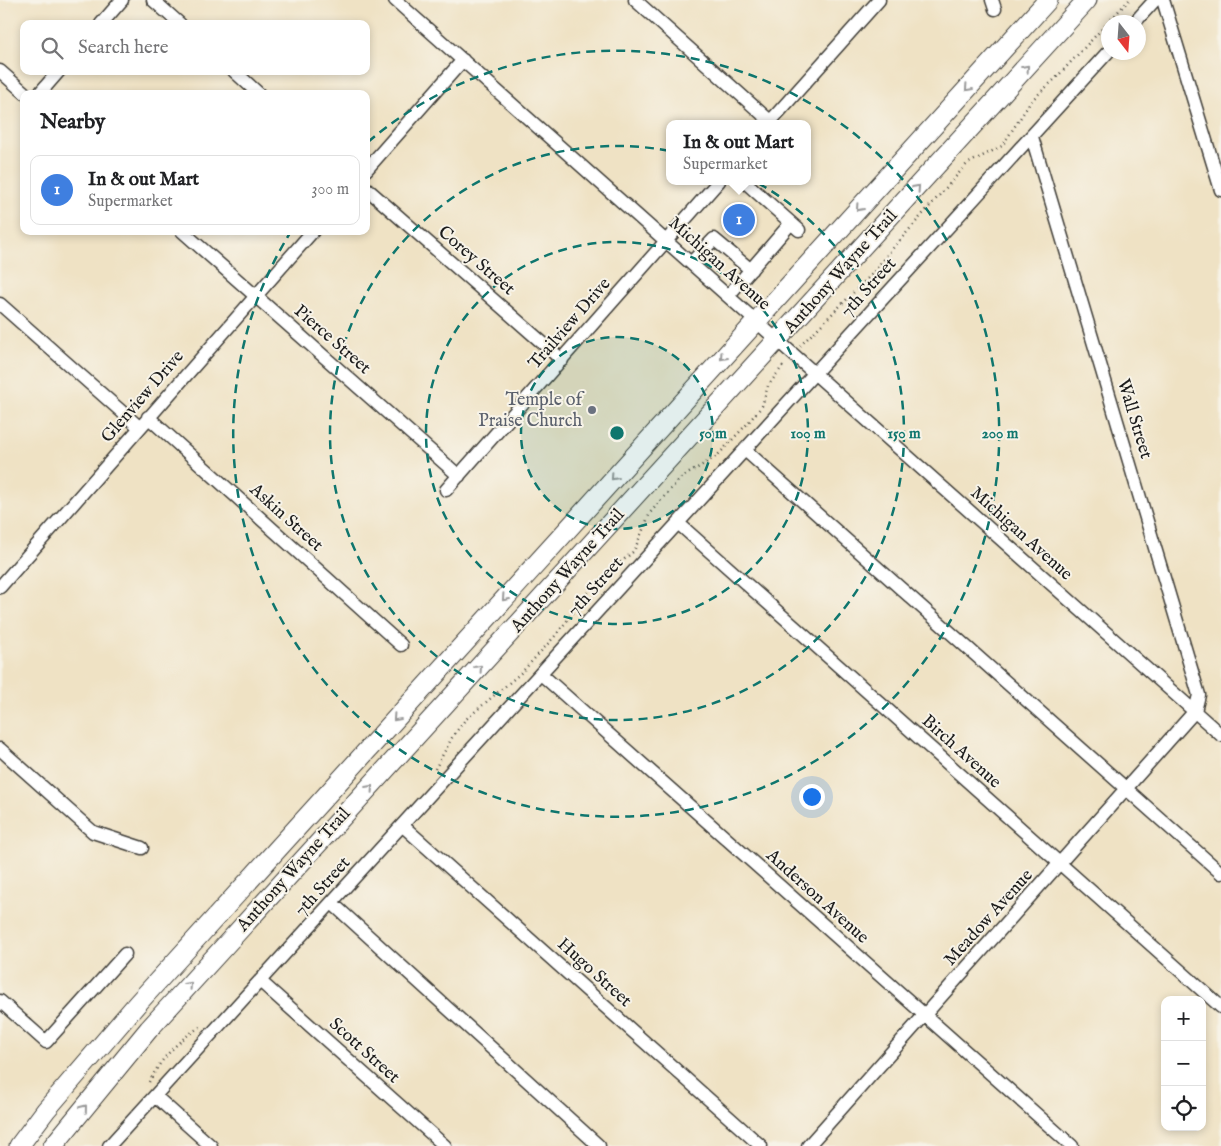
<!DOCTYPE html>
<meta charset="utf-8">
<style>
body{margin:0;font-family:"IM FELL English",serif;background:#f6f6f6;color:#202124}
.controls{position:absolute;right:15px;bottom:15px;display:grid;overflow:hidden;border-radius:10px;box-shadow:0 2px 8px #0003}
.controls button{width:45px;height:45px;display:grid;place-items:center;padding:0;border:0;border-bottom:1px solid #e0e0e0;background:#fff;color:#202124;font:25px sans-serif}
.compass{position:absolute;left:1101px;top:15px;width:45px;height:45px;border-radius:50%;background:#fff;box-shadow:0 2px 8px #0003;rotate:163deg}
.you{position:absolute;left:811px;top:796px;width:18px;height:18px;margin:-12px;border:4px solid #fff;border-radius:50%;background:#1a73e8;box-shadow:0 0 0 8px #1a73e833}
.badge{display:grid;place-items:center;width:32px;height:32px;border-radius:50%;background:#7c3aed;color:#fff;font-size:16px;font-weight:700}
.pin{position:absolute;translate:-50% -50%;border:2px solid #fff;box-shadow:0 1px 5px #0006}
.popup{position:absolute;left:666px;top:120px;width:145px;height:65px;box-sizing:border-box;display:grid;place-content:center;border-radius:10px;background:#fff;filter:drop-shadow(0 1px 4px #0005);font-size:16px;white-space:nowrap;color:#757577}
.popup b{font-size:19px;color:#202124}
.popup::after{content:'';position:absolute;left:50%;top:100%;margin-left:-10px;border:10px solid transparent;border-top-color:#fff}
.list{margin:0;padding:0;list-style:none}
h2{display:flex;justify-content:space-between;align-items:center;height:65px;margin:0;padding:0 20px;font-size:21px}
h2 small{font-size:16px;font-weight:400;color:#757577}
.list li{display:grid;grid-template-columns:32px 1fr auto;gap:15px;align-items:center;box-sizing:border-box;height:70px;margin:0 10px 10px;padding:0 10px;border:1px solid #e0e0e0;border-radius:10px}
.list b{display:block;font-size:19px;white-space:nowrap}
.list p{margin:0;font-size:16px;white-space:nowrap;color:#757577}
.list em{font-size:16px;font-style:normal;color:#757577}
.icon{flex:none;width:28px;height:28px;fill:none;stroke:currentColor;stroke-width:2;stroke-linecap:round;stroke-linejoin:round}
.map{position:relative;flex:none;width:1221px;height:1146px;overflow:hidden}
.search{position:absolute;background:#fff;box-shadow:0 2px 8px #0003;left:20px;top:20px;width:350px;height:55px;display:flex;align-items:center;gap:12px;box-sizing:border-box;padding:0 18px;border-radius:10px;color:#757577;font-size:19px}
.panel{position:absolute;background:#fff;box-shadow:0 2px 8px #0003;left:20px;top:90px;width:350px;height:145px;border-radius:10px}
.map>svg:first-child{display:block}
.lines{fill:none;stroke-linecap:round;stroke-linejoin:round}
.minor-casing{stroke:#3c3a35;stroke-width:15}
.highway-casing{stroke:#3c3a35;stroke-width:21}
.path{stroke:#3c3a35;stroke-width:2.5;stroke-dasharray:1 4;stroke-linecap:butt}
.minor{stroke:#fff;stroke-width:12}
.highway{stroke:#fff;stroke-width:19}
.oneway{stroke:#999}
.ring{fill:none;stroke:#0f766e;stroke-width:2.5;stroke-dasharray:9 6}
.worship-dot{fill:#6b7280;stroke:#f7f3e8;stroke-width:2}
.labels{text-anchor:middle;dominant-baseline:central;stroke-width:4;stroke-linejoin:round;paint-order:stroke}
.street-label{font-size:18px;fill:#1c1c1c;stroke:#f7f3e8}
.worship-label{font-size:18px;fill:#5b616d;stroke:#f7f3e8;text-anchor:end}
.centre{fill:#0f766e;stroke:#f7f3e8;stroke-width:2.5}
.ring-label{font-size:15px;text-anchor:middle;font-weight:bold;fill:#0f766e;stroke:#f7f3e8;stroke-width:4;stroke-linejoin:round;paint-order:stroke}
</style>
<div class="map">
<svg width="1221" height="1146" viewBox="0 0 1221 1146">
<rect width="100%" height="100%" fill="#f7f3e8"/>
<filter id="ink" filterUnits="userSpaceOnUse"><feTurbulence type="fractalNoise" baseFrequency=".02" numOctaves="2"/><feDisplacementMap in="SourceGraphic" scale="10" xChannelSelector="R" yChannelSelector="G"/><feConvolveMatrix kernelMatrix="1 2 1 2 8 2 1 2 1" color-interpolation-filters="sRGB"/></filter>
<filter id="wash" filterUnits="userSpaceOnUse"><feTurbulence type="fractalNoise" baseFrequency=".0096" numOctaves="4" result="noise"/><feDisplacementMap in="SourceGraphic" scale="20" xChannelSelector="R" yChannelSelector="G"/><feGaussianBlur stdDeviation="1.12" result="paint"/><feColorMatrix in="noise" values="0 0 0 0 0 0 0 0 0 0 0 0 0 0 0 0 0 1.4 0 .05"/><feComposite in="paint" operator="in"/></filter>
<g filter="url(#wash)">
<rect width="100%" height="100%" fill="#efe2c4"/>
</g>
<g filter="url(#ink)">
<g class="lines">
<g class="minor-casing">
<path id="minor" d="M153,0l27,24
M395,0l826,735
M635,0l135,121
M992,0l3,9
M1163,0l58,190
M1135,22l20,-22
M101,24l21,-24
M0,71l26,23
M234,71l25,23
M39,94l20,-23
M768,124l111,-124
M366,170l97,-110
M744,181l55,49
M366,188l196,172
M182,231l277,245
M691,263l23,-24 37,31
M728,296l63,-73
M0,304l139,123
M148,417l253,228
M745,450l476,423
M446,490l273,-309
M678,523l543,484
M0,587l313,-356
M541,674l531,472
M0,749l93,83 49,16
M403,826l358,320
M332,903l267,243
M260,981l185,165
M0,1001l46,41 79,-88
M155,1096l56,50
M109,1146l999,-1094
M808,1146l387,-435 4,-16 -167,-558"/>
</g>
<g class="highway-casing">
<path id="highway" d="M19,1146l27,-36 91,-106 911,-1004
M53,1146l96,-117 938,-1029"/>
</g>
<path class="path" d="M800,346l72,-72 14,-18 81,-92 35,-18 30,-46 23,-21 74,-79
M435,769l18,-33 12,-16 57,-48 34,-37 38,-50 40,-34 16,-38 19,-22 12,-13 36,-22 31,-33 14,-17 6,-20 17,-23
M324,890l18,-20
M149,1082c12,-23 28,-41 51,-55"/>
<use href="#minor" class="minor"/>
<use href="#highway" class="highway"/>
</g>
<defs><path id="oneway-chevron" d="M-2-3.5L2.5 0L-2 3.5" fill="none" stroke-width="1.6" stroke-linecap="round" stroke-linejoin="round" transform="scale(1.25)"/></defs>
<g class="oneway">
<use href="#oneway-chevron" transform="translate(1026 68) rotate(-48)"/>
<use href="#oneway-chevron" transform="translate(968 88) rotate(132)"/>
<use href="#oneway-chevron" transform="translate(917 188) rotate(-48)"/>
<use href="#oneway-chevron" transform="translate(859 208) rotate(132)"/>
<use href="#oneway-chevron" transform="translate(723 357) rotate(132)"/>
<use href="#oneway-chevron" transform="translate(614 477) rotate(132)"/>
<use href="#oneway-chevron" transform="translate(505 598) rotate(132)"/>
<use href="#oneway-chevron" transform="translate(479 668) rotate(-48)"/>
<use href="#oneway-chevron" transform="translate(396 718) rotate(132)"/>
<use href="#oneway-chevron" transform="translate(370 788) rotate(-48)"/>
<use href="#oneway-chevron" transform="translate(189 985) rotate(-48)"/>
<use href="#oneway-chevron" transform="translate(84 1108) rotate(-51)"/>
</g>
</g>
<circle cx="617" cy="433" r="96" fill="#0f766e" fill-opacity=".12"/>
<g class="ring">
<circle cx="617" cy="433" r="96"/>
<circle cx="617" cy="433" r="191"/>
<circle cx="617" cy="433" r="287"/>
<path d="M368 142A383 383 0 1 1 290 233"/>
</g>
<circle class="worship-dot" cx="592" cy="410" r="5"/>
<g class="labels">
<g class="street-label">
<text transform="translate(476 261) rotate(41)">Corey Street</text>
<text transform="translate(719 264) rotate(42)">Michigan Avenue</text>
<text transform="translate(841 272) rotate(-48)">Anthony Wayne Trail</text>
<text transform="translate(869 288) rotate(-48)">7th Street</text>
<text transform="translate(570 324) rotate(-49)">Trailview Drive</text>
<text transform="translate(332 340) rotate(41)">Pierce Street</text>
<text transform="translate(143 397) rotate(-49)">Glenview Drive</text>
<text transform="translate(1134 419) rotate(73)">Wall Street</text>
<text transform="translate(286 518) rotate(42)">Askin Street</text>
<text transform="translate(1021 534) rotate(42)">Michigan Avenue</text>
<text transform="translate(568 571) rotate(-48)">Anthony Wayne Trail</text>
<text transform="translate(596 587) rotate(-48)">7th Street</text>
<text transform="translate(961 752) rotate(42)">Birch Avenue</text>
<text transform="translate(294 870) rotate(-48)">Anthony Wayne Trail</text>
<text transform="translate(323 887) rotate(-48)">7th Street</text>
<text transform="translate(817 897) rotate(42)">Anderson Avenue</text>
<text transform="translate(989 918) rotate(-48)">Meadow Avenue</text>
<text transform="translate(594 973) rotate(42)">Hugo Street</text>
<text transform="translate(364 1051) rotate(42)">Scott Street</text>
</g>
<g class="worship-label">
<text x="582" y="400">Temple of<tspan x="582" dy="21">Praise Church</tspan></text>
</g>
</g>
<circle cx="617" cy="433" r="8" class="centre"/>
<g class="ring-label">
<text x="713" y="438">50 m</text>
<text x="808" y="438">100 m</text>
<text x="904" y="438">150 m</text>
<text x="1000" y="438">200 m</text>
</g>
</svg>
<div class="controls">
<button>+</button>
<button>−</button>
<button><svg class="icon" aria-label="locate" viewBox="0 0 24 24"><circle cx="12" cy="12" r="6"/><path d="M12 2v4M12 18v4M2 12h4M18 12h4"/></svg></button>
</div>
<svg class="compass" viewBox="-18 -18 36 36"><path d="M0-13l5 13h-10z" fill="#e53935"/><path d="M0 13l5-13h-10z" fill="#757577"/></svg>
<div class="you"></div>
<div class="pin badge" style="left:739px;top:220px;background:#3f7fe0">1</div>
<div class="popup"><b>In &amp; out Mart</b>Supermarket</div>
<div class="search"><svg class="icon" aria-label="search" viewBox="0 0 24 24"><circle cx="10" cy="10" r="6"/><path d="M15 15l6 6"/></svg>Search here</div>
<section class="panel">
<h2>Nearby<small></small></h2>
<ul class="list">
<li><span class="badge" style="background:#3f7fe0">1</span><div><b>In &amp; out Mart</b><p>Supermarket</p></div><em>300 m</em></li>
</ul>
</section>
</div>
